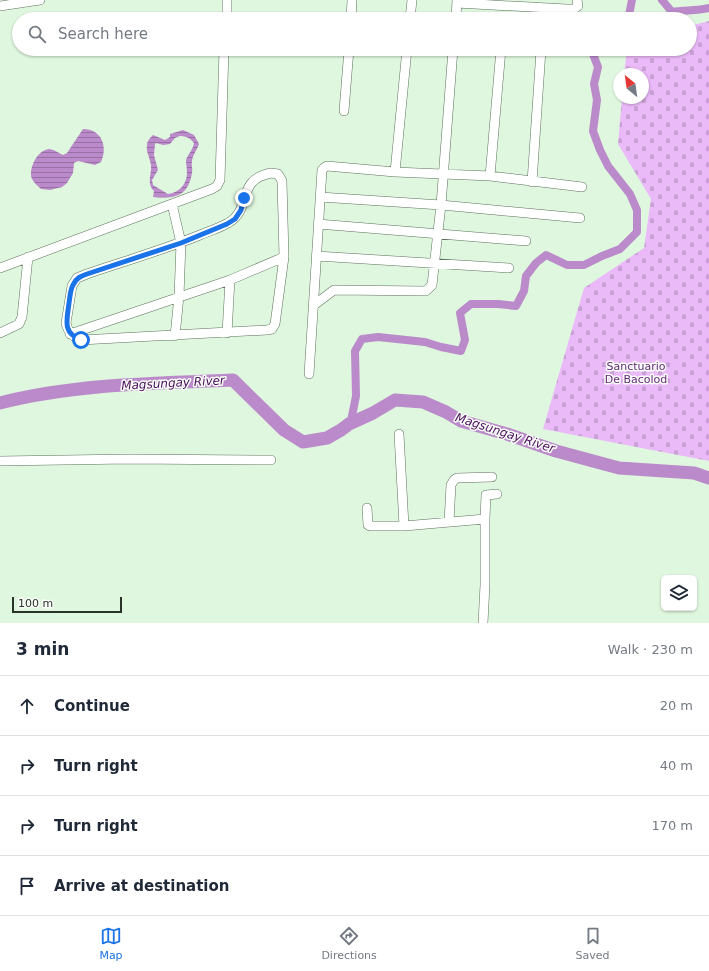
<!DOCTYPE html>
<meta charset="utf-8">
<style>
body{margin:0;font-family:"DejaVu Sans",sans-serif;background:#f6f6f7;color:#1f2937}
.controls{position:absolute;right:12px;bottom:12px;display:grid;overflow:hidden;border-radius:6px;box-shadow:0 1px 3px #0004}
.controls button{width:36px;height:36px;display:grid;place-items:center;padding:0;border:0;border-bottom:1px solid #e0e1e3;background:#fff;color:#1f2937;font:20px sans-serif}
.compass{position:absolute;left:613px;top:68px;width:36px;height:36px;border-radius:50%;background:#fff;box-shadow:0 1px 3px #0004;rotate:331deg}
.scale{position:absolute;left:12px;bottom:10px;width:110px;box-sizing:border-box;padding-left:4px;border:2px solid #2a3329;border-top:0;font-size:11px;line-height:14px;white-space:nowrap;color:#2a3329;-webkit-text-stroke:3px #f9fef9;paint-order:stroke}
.stop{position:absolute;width:12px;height:12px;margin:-9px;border:3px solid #1a73e8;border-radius:50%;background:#fff}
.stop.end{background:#1a73e8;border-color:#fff;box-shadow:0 1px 4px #0008}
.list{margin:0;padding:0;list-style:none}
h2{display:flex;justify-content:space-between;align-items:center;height:52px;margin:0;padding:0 16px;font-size:17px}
h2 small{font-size:13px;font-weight:400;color:#747a83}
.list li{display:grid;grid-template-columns:26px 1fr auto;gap:12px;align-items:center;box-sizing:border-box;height:60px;padding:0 16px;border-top:1px solid #e0e1e3}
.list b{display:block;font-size:15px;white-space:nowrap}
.list em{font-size:13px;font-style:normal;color:#747a83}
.icon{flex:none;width:22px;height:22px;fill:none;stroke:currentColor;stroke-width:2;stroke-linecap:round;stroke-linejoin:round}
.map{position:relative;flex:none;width:709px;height:623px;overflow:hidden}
.search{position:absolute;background:#fff;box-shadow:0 1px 3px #0004;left:12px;right:12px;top:12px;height:44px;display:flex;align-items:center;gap:10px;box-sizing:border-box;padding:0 14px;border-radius:22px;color:#747a83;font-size:15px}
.sheet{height:292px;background:#fff}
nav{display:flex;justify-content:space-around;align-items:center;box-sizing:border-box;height:56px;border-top:1px solid #e0e1e3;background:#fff;font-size:11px;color:#747a83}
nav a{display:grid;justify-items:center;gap:2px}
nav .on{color:#1a73e8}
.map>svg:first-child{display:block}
.cemetery{fill:url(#cemetery-stones)}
.water{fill:url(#water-rules);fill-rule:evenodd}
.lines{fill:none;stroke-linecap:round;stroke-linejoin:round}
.canal{stroke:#bb8aca;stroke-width:8}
.river{stroke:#bb8aca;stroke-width:13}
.minor-casing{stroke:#5d725c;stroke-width:10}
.minor{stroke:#fff;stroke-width:9}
.route{stroke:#1a73e8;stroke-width:5}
.labels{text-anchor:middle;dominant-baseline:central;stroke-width:3;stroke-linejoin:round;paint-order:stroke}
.park-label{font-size:11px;fill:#662977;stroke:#f9fef9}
.water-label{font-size:12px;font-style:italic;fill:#4d0d5d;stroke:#f9fef9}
</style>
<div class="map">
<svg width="709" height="623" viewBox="0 0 709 623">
<defs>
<pattern id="cemetery-stones" width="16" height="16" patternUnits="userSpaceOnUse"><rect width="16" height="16" fill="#eab9f8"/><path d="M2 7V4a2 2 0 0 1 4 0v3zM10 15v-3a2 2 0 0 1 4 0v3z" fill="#c9a0d5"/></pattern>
<pattern id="water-rules" width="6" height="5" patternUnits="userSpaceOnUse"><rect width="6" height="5" fill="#bb8aca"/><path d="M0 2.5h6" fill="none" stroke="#9871a4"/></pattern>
</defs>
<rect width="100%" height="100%" fill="#dff7de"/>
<path class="cemetery" d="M709,21v440l-166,-32 41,-141 60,-40 7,-49 -33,-55 4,-46h21v-24h-19l3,-25h63v-23z"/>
<path class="water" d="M83,129c19,0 25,18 18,33l-6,3 -17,-4 -4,2 -1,10 -6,10 -5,4 -12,3 -9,-1c-3,-3 -7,-6 -9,-10 -4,-10 5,-29 17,-30 4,0 10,4 14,6l4,-2z
M183,130l11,5 5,9c-2,6 -6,10 -7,17 -1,4 1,8 0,12 -4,24 -18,26 -39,24l1,-6c-9,-9 0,-19 -4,-30 -1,-5 -4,-10 -3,-16 0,-4 3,-7 6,-10l12,5 5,-3v-3zM180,136c6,0 10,2 14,7 -1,7 -6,11 -8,17 0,4 1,9 1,13 0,11 -8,20 -19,21l-15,-9 -1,-5 6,-10 -4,-15 1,-11 1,-1 7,2 7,-1 5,-6z"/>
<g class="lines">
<path class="canal" d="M662,0l10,12c13,-2 25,-1 37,-4
M626,19l3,-4 3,-15
M349,424l2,-3 5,-25 -1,-45 7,-12 16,-2 47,5 16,5 20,4 4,-11 -5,-27 11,-9h27l18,2 8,-15 2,-15 10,-13 10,-8 21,10h17l18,-9 18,-7 17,-17v-22l-7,-16 -22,-28 -8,-16 -7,-19 4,-31 -3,-16 4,-17 -7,-18"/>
<path class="river" d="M0,403c74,-19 156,-20 233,-23l51,50 19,12 24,-4 14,-8 8,-6 24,-11 22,-13 28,2 23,10 15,9 46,13 49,17 63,17 75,5 15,5"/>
<g class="minor-casing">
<path id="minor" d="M457,3l110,6h7l4,-3 -1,-6
M0,6l40,-6
M227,19v-19
M351,19l1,-19
M410,19l2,-19
M456,19l1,-19
M523,49l35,2
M344,111l5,-62
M395,172l12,-123
M271,173l7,1 4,7 2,76 -9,67 -3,5 -5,1 -186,10c-9,-3 -13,-8 -15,-17l6,-37 5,-8 10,-4c38,-13 76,-24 113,-39 9,-4 20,-7 28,-12 25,-14 7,-43 43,-50z
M490,176l11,-127
M532,182l9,-132
M320,197l121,8 139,13
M172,204l9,39 -2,53 -4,40
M318,224l208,17
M316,256l193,12
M0,268l212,-79 5,-3 3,-6 4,-131
M314,305l20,-15 92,1 6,-6 9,-80 12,-156
M0,333l19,-9 3,-7 6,-60
M227,333l3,-53
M70,334l160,-54 54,-23
M309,374l13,-204 2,-2 3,-2 68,6 95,4 92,11
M399,434l5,92
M0,461l129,-2 142,1
M367,508l1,17 2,1h34l81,-7v66l-2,38
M485,519l1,-24 11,-1
M449,522l2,-37 3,-5 3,-2 35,-1"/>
</g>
<use href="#minor" class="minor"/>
</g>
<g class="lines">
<path class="route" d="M81,340c-19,-7 -14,-20 -12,-37 1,-5 1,-13 4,-18 3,-7 8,-9 14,-11l94,-31 46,-19 8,-5 6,-9 3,-12"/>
</g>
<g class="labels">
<g class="park-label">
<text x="636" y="366">Sanctuario<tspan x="636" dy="13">De Bacolod</tspan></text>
</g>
<g class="water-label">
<text transform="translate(173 383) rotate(-3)">Magsungay River</text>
<text transform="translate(505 433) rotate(18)">Magsungay River</text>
</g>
</g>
</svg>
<div class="controls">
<button><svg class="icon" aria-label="layers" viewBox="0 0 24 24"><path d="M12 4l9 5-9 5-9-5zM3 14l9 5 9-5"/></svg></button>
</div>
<svg class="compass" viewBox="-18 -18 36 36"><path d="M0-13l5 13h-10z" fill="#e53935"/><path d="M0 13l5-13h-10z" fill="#747a83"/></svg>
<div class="scale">100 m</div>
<div class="stop" style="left:81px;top:340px"></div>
<div class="stop end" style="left:244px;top:198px"></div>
<div class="search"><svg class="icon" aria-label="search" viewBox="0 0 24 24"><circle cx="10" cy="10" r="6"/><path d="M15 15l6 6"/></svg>Search here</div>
</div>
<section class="sheet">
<h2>3 min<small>Walk · 230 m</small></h2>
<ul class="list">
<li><svg class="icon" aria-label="ahead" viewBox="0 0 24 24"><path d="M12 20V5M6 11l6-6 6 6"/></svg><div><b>Continue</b></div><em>20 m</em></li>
<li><svg class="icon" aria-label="right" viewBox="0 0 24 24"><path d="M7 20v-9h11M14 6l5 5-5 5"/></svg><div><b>Turn right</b></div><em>40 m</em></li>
<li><svg class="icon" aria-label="right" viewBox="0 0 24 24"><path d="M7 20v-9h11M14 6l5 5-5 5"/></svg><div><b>Turn right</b></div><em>170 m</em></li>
<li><svg class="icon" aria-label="arrive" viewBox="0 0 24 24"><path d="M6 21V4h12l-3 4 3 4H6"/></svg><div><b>Arrive at destination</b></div></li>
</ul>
</section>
<nav>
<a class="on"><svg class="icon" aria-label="map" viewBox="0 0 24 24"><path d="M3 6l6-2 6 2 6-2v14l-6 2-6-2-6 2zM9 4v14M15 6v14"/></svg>Map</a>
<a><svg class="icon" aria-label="directions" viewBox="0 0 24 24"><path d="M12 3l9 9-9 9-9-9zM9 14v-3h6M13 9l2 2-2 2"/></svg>Directions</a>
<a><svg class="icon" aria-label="saved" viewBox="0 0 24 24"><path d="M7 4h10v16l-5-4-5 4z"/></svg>Saved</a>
</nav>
